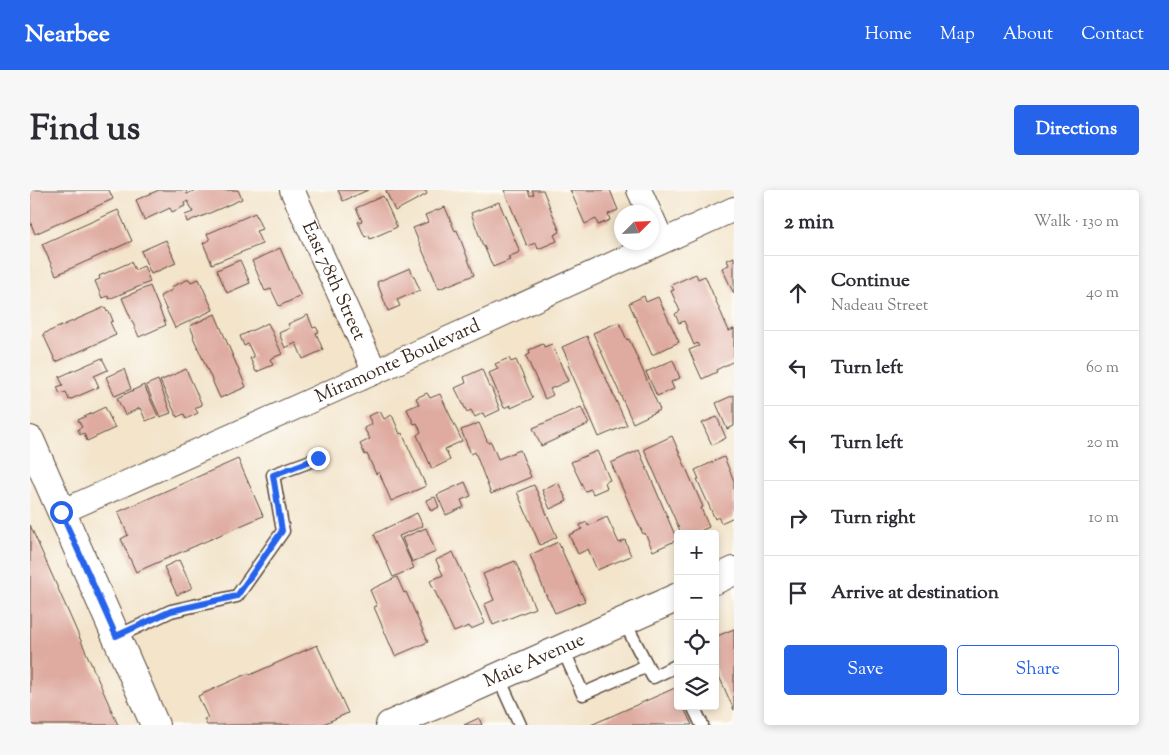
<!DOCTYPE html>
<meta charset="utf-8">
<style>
body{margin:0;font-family:"Sorts Mill Goudy",serif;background:#f7f7f7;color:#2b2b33}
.controls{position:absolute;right:15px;bottom:15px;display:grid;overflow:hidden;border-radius:5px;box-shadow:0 2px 8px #0003}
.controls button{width:45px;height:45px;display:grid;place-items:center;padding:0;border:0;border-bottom:1px solid #e1e1e2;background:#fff;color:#2b2b33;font:25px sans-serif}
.compass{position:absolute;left:584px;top:15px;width:45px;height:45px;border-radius:50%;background:#fff;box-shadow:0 2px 8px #0003;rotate:66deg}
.stop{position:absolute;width:15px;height:15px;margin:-11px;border:4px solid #2563eb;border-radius:50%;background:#fff}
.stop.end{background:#2563eb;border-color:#fff;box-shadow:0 1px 5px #0008}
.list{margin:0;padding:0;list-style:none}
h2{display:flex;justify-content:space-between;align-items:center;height:65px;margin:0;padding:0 20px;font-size:21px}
h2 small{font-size:16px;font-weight:400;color:#7c7c81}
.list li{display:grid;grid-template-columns:32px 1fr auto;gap:15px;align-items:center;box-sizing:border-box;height:75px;padding:0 20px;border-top:1px solid #e1e1e2}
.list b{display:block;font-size:19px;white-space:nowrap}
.list p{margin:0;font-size:16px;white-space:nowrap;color:#7c7c81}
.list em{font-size:16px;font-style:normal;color:#7c7c81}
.actions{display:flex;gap:10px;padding:15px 20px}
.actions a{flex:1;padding:11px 0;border:1px solid #2563eb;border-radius:5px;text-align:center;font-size:18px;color:#2563eb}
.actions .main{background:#2563eb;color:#fff}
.icon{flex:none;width:28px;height:28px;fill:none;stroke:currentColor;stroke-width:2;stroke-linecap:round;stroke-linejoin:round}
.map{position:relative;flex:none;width:704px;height:535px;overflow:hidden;border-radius:5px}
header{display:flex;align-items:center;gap:30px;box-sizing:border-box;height:70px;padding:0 25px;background:#2563eb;color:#fff}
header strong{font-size:24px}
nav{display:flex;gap:28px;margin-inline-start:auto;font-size:18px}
.intro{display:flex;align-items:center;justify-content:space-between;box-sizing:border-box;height:120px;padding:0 30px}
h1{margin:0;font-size:35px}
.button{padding:12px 22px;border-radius:5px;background:#2563eb;color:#fff;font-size:18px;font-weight:700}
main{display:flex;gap:30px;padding:0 30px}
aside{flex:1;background:#fff;border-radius:5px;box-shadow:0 2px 8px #0003}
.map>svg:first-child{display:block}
.building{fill:#dfaba0}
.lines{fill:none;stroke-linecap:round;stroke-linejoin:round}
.service-casing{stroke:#574638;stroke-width:15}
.minor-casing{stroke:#574638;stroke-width:26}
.tertiary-casing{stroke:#574638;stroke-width:30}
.secondary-casing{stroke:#574638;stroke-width:30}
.service{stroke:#fff;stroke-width:12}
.minor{stroke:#fff;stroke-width:24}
.tertiary{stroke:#fff;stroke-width:28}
.secondary{stroke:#fff;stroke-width:28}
.route{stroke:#2563eb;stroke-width:6}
.labels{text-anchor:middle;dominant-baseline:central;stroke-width:4;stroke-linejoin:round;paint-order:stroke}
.street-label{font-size:19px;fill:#3b2a1e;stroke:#fdfcf7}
</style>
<header>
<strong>Nearbee</strong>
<nav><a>Home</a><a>Map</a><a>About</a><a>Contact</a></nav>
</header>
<div class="intro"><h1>Find us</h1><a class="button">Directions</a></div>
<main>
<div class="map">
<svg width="704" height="535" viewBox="0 0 704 535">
<rect width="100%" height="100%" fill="#fdfcf7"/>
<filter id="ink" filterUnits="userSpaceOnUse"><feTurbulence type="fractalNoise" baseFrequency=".02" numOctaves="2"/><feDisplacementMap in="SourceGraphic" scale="10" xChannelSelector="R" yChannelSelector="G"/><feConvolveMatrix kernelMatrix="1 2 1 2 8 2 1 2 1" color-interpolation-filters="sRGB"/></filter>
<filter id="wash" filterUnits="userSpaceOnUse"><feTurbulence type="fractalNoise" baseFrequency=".0096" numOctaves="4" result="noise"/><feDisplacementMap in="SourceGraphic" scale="20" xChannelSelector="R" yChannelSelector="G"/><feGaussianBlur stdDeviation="1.12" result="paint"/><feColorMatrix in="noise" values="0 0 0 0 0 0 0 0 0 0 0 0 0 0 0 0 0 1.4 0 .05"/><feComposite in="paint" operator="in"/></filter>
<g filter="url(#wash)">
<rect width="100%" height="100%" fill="#f3e4ca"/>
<g id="blocks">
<path class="building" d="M2,0h77l4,9 -78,35 -5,-13v-30z
M129,0h27l1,4 9,-4h42l4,9 -46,20v-1l-9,4 -2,-7 8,-3 -5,-11 -4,2 1,3 -13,6 -2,-4 -26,12 -8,-20z
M308,0h30l-25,11z
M359,0h36l2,4 -32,17 -9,-20z
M474,0h24l2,6 4,-2 -2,-4h11l17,42 -6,3 3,6 -19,8 -2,-6 -9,3z
M540,0h40l8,20 -10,4 2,6 -12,5 -2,-6 -11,5z
M353,6l14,31 -27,12 -1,-4 -4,2 -7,-15 4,-1 -6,-13z
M469,12l21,50 -12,5 2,3 -17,7 -9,-21h-1l-12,-33z
M415,17l10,24 2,-1 17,45 -35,14 -26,-61 15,-6 -3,-7z
M88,20l14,31 -76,34 -14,-31z
M225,23l7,16 -6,2 6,13 -50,20 -9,-21 7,-3 -3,-6z
M136,50l10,23 -25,11 -10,-23z
M250,58l21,48 -22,10 -8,-17 -6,2 -13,-30z
M704,67v37l-12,-26 7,-3 -2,-5z
M210,70l10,23 -23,10 -10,-23z
M101,72l4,8 9,-4 6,16 -41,17 -1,-3 -6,2 -7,-17 5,-2 -1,-3z
M380,78l10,22 -23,10 3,6 -12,5 -11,-29z
M666,84l2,5 7,-3 24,55 5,-2v32l-18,9 1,2 -15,7 -13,-29 10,-4 -2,-3 -3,2 -10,-24 -5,2 -4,-9 5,-3 -9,-20 3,-1 -3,-5z
M159,89l2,3 8,-3 14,31 -38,18 -15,-32 12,-6 -1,-3z
M120,96l16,39 -27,12 -17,-39z
M614,106l2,6 12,-5 21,45 -27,13 -23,-52z
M75,117l2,5 2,-1 4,10 -3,1 6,13 -60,27 -13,-28z
M185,124l31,73 -26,11 -27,-61 1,-1 -4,-10z
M278,125l5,13 3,-1 3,5 -3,1 7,17 -20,9 -7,-16 -11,5 -6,-15 11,-5 -2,-4z
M589,132l8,18 2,-1 31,71 -27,13 -40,-90z
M238,133l14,31 -12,5 3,6 -17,7 -6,-14 4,-1 -6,-13 -4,2 -4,-10z
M557,146l40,89 -28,12 -31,-72 2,-1 -8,-17z
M513,154l1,3 8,-3 16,37 -18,8 3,6 -8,4 -19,-43 4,-2 -1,-4z
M72,168l6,12 -14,6 5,11 -30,13 -3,-8 -6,2 -3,-7 6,-2 -4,-8z
M479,168l2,4 5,-2 17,38 -22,10 -1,-3 -6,3 -15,-35 9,-4 -3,-5z
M643,170l7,18 -9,4 3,7 -17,7 -11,-24z
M94,179l7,20 -16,7 -9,-19z
M156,179l16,36 -7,3 3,5 -12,6 -2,-5 -7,3 -17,-36z
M452,179l7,18h2l9,23 -15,7 -2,-4 -8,4 -4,-7 -4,2 -12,-24 11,-5 -2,-6z
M128,190l13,33 -11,4 -14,-32z
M114,195l14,31 -12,5 -6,-13 -15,7 -8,-17z
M397,203l3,5 10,-4 22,47 -17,8 5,11 -18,9 -15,-34 4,-3 -4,-9 -3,1 -7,-15 12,-5 -3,-6z
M704,205v31l-7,3 -11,-26z
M75,217l10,21 -28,13 -3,-8 -4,2 -2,-6 4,-2 -4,-7z
M551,217l8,17 -48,22 -8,-18z
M350,221l4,8 8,-4 8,19 2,-1 24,53 -35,15 -12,-29 -3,2 -9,-20 -2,1 -5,-11 10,-5 -6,-11 8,-4 -4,-8z
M687,227l9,21 -14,7 -10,-22z
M449,233l9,20 3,-1 7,17 22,-9 11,27 -40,17 -16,-42 -4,2 -10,-24z
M642,246l31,71 -2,1 8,19 -15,7 -13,-1 -37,-84z
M609,260l38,90 -24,11 -8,-18 -2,1 -32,-71z
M567,261l13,29 -5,2 2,6 -14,6 -2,-5 -6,2 -14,-29z
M694,267l10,24v36l-13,6 -3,-6 -3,2 -18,-40h2l-4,-9z
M208,269l25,57 -127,56 -15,-33 7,-4 -10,-23z
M435,292l6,14 -10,4 3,7 -18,8 -9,-20z
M528,292l9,19 -17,8 -8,-19z
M504,295l23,52 -17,8 -23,-53z
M405,307l4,10 -8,4 -5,-11z
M387,323l6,13 -24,10 15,32 -21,9 -19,-43z
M577,327l12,26 6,-3 6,16 -34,14 -9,-21 -10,5 -9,-19 13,-6 -2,-4 7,-3 1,4z
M0,335l48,109 40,91h-88z
M396,338l10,24 -24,10 -10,-24z
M528,352l27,59 -30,12 -6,-13h-1l-18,-45z
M423,362l32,71 -14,6 -2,-3 -15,6 -24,-51 13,-6 -7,-15z
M149,370l13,28 -15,7 -13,-28z
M485,371l20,47 -42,17 -8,-21 9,-4 -11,-26z
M367,387l7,16 2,-1 22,50 -33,14 -21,-49 3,-1 -7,-16z
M704,439v81l-19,-43v-30z
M287,455l31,68 -27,12h-114l-3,-6 4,-1 -10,-22 51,-23 1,2z
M645,498l3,6v12h5l9,19h-101z
M449,528l3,7h-18z"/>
</g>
</g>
<g filter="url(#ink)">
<use href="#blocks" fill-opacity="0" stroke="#574638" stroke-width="1"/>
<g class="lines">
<g class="service-casing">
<path id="service" d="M594,431l29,56 23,-11 2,5
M86,447l55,-26 66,-15 46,-65 -10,-56 46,-17
M532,457l21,47 64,-28
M468,486l22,49
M663,516l9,19"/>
</g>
<g class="minor-casing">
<g id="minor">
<path id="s1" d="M262,0l83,182"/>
<path d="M609,0l10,22"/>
<path d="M622,28l10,23"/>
<path id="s2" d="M31,322l314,-140 359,-163"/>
</g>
</g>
<g class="tertiary-casing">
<g id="tertiary">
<path d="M685,390l19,-9"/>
<path id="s3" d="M360,535l288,-128"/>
</g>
</g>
<g class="secondary-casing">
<path id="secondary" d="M0,250l125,285"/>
</g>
<use href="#service" class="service"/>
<use href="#minor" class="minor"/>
<use href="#tertiary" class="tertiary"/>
<use href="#secondary" class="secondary"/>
</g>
</g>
<g class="lines" filter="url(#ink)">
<path class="route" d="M31,322l55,124 55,-25 66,-15 45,-65 -9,-56 45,-17"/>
</g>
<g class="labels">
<g class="street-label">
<text stroke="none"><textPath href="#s1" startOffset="100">East 78th Street</textPath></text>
<text stroke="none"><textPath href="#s2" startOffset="369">Miramonte Boulevard</textPath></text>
<text stroke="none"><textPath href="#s3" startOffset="158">Maie Avenue</textPath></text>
</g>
</g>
</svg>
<div class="controls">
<button>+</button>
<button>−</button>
<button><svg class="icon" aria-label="locate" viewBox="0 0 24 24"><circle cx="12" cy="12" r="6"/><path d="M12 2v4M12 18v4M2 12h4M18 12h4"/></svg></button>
<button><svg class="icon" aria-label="layers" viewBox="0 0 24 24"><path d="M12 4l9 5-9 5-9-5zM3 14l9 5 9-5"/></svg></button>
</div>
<svg class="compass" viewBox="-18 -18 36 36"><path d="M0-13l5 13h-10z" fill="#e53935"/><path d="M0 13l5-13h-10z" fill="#7c7c81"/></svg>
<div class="stop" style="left:31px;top:322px"></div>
<div class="stop end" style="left:288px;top:268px"></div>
</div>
<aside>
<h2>2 min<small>Walk · 130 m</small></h2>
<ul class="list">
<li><svg class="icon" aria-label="ahead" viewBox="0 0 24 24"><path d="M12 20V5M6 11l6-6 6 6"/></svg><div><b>Continue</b><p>Nadeau Street</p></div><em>40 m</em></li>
<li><svg class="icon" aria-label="left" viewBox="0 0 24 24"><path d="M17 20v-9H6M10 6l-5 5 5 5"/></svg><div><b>Turn left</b></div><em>60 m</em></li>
<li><svg class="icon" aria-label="left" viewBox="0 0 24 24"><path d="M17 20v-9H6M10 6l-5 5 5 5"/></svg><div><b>Turn left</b></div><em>20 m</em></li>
<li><svg class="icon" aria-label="right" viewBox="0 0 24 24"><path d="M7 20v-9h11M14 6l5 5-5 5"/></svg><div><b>Turn right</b></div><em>10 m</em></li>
<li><svg class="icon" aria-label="arrive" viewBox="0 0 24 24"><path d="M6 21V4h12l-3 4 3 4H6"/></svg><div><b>Arrive at destination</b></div></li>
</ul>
<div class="actions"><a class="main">Save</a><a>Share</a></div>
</aside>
</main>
